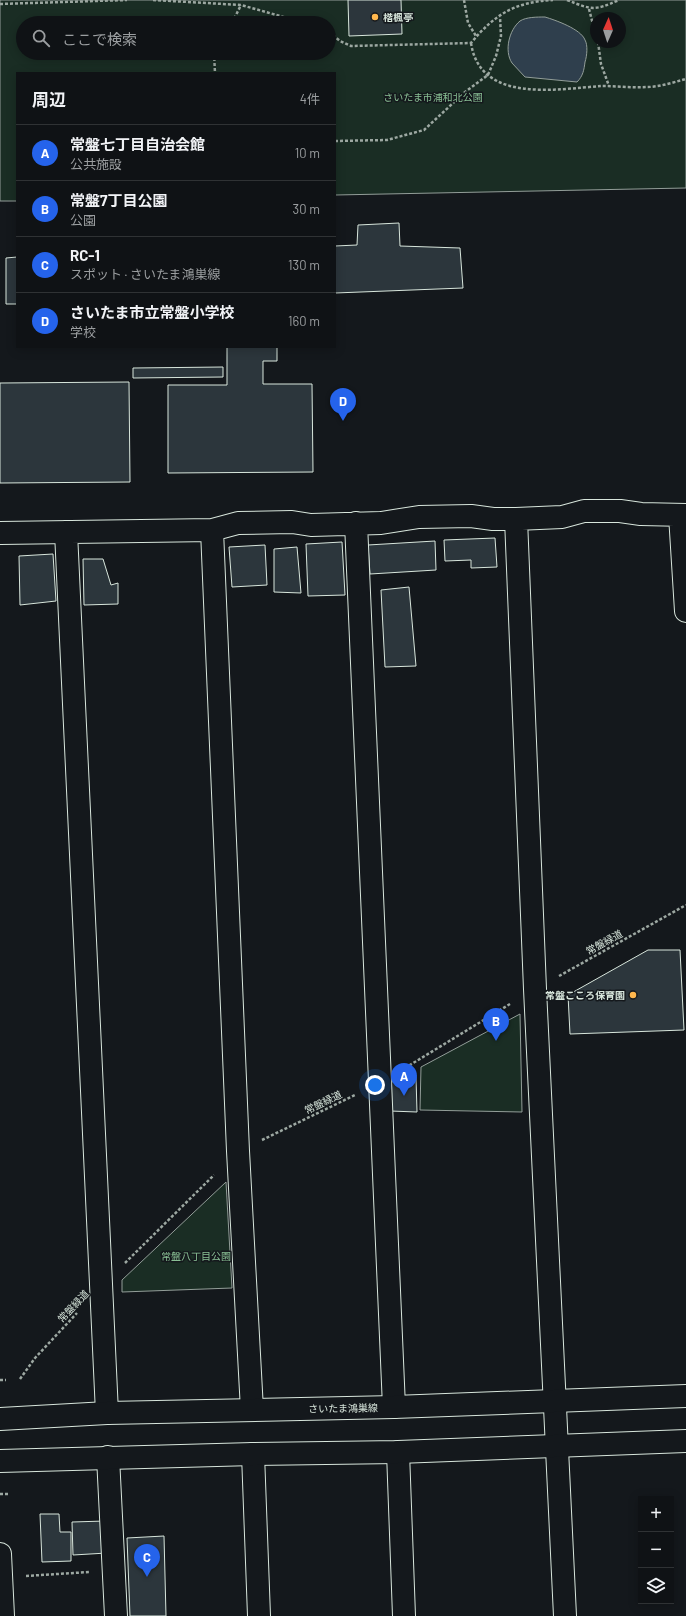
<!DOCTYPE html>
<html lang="ja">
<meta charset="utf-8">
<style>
body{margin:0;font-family:Barlow,"Noto Sans JP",sans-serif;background:#181b1e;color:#f1f3f6}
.controls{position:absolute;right:12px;bottom:12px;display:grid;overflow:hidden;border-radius:0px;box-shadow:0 2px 10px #0003}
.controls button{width:36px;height:36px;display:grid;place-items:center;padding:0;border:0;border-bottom:1px solid #2f3234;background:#0f1215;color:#f1f3f6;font:20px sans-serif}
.compass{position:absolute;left:590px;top:12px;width:36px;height:36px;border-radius:50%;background:#0f1215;box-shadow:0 2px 10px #0003;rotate:3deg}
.you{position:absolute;left:375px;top:1085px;width:14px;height:14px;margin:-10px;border:3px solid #fff;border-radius:50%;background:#1a73e8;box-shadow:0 0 0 6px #1a73e833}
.badge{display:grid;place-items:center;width:26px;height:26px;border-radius:50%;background:#2563eb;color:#fff;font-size:13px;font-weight:700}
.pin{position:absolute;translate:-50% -33px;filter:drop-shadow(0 1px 2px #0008)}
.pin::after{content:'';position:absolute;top:21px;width:14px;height:12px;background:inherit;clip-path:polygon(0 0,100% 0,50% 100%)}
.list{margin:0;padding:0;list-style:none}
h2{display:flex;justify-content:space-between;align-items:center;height:52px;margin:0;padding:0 16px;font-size:17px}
h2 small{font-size:13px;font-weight:400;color:#9b9ea0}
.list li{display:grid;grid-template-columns:26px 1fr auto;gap:12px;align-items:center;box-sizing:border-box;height:56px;padding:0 16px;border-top:1px solid #2f3234}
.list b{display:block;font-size:15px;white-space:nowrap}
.list p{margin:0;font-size:13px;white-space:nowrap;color:#9b9ea0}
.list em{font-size:13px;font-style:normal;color:#9b9ea0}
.icon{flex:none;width:22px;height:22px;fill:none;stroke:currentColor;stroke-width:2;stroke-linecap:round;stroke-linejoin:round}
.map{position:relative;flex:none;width:686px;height:1616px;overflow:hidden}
.search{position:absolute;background:#0f1215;box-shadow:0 2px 10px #0003;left:16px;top:16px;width:320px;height:44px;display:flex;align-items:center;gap:10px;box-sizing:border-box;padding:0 14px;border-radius:22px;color:#9b9ea0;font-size:15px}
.panel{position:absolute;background:#0f1215;box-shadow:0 2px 10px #0003;left:16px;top:72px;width:320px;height:276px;border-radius:0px}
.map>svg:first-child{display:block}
.green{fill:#1a2d24;stroke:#939e99;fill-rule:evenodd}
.water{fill:#2f3f4d;stroke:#939e99}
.building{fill:#2c363c;stroke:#d8e6dc}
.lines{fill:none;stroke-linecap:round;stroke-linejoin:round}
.minor-casing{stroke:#d8e6dc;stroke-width:24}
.major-casing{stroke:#d8e6dc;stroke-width:24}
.path{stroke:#9da8a2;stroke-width:2.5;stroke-dasharray:3 2;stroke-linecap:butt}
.minor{stroke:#14181c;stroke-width:22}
.major{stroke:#14181c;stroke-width:22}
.poi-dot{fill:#ffb74d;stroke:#14181c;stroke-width:1.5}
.labels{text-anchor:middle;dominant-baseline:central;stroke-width:3;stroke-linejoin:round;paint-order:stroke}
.poi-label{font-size:10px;font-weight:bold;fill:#d8e6dc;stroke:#14181c;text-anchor:start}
.park-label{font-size:10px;fill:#8ac095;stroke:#14181c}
.street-label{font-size:10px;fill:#d8e6dc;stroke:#14181c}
</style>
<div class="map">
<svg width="686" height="1616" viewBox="0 0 686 1616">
<rect width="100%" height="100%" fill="#14181c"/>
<path class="green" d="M0,0h686v188l-351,7v-122h-318v128h-17zM596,18h24v24h-24zM23,23h306v30h-306z
M520,1014l2,98 -102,-2 1,-43z
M226,1182l6,106 -110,4v-12z"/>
<path class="water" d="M545,17c10,3 36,12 40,23 3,5 2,16 0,22 -1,8 -2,14 -8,20l-52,-5c-4,-5 -9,-9 -13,-14 -8,-12 -3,-33 8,-42 6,-4 17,-4 25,-4z"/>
<path class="building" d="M348,0h53l1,34 -53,2z
M399,223l1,23 60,2 3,40 -128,5v-47l22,-1 1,-20z
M17,257v47h-11v-46z
M227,347h50v14h-14v23h49l1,88 -145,1v-88h59z
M223,367v10l-90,1v-10z
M129,382l1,100 -130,1v-100z
M495,538l2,29 -26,1v-8l-26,1 -1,-21z
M435,541l1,29 -66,4 -2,-29z
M342,542l3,53 -37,1 -2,-52z
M265,545l2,40 -35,2 -3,-40z
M297,547l4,46 -27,-1v-43z
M53,554l3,47 -36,4 -1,-49z
M83,559h20l8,26 7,-2v21l-34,1z
M409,587l7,79 -31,1 -4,-77z
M648,950h32l4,80 -114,4 -2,-39z
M404,1076l12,1 1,35 -27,-1v-28z
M40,1514h19l1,18h11v29l-29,1z
M105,1521l2,32 -34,2 -1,-33z
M164,1536l2,80h-36l-3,-78z"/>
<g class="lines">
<g class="minor-casing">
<path id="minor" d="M680,515l6,96
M516,519l19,470 30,627
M356,523l38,884
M212,530l26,621 14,259
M66,532l41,881
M0,533l212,-3 26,-7 54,-1 19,3 70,-2 38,-6 52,-1 22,3h23l46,-2 22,-6h36l21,3 45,1
M398,1452l6,164
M253,1454l6,162
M108,1457l8,159
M0,1554l3,62"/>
</g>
<g class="major-casing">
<path id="major" d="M0,1419l107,-6 287,-6 292,-11
M0,1461l253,-7 145,-2 288,-11"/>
</g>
<path class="path" d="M153,0l88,5 64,18
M464,0l4,23 8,13
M567,0c25,10 27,11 52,0
M0,4l127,-4
M589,9l7,27
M232,23l9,-18
M329,32l11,9 11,5 120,-3c24,-29 44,-41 82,-43
M598,42l3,22 8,22
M471,43c9,61 86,46 131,43 15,0 30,2 45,1 13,0 27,-5 39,-8
M214,53l1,20
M335,141l52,-1 37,-10 41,-38 23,-17 8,-19 5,-20 -1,-19
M559,976l127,-71
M405,1068l105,-64
M262,1140l93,-45
M125,1263l89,-88
M20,1379l15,-21 42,-45
M0,1380h6
M0,1494h9
M26,1576l63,-4"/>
<use href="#minor" class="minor"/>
<use href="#major" class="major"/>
</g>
<g class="poi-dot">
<circle cx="375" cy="17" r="4"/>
<circle cx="633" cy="995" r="4"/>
</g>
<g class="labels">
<g class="poi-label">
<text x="383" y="17">楷楓亭</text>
<text x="625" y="995" text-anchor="end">常盤こころ保育園</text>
</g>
<g class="park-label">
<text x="433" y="97">さいたま市浦和北公園</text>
<text x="196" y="1256">常盤八丁目公園</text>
</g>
<g class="street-label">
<text transform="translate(604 942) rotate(-29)">常盤緑道</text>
<text transform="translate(323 1102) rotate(-26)">常盤緑道</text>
<text transform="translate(73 1306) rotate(-47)">常盤緑道</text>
<text transform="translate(343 1408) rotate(-1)">さいたま鴻巣線</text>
</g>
</g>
</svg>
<div class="controls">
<button>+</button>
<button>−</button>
<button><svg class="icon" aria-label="layers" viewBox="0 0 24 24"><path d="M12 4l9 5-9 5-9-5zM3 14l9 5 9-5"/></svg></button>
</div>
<svg class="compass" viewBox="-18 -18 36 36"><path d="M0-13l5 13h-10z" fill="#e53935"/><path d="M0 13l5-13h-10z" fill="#9b9ea0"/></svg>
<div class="you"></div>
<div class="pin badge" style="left:404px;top:1096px">A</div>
<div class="pin badge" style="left:496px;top:1041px">B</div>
<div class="pin badge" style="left:147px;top:1577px">C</div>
<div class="pin badge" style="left:343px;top:421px">D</div>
<div class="search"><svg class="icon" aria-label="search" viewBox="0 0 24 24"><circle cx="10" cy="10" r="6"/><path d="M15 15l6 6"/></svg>ここで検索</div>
<section class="panel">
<h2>周辺<small>4件</small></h2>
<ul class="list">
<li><span class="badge">A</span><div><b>常盤七丁目自治会館</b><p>公共施設</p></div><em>10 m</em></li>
<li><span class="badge">B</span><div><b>常盤7丁目公園</b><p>公園</p></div><em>30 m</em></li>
<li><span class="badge">C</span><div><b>RC-1</b><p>スポット · さいたま鴻巣線</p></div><em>130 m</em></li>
<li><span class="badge">D</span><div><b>さいたま市立常盤小学校</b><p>学校</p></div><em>160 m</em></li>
</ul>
</section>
</div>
